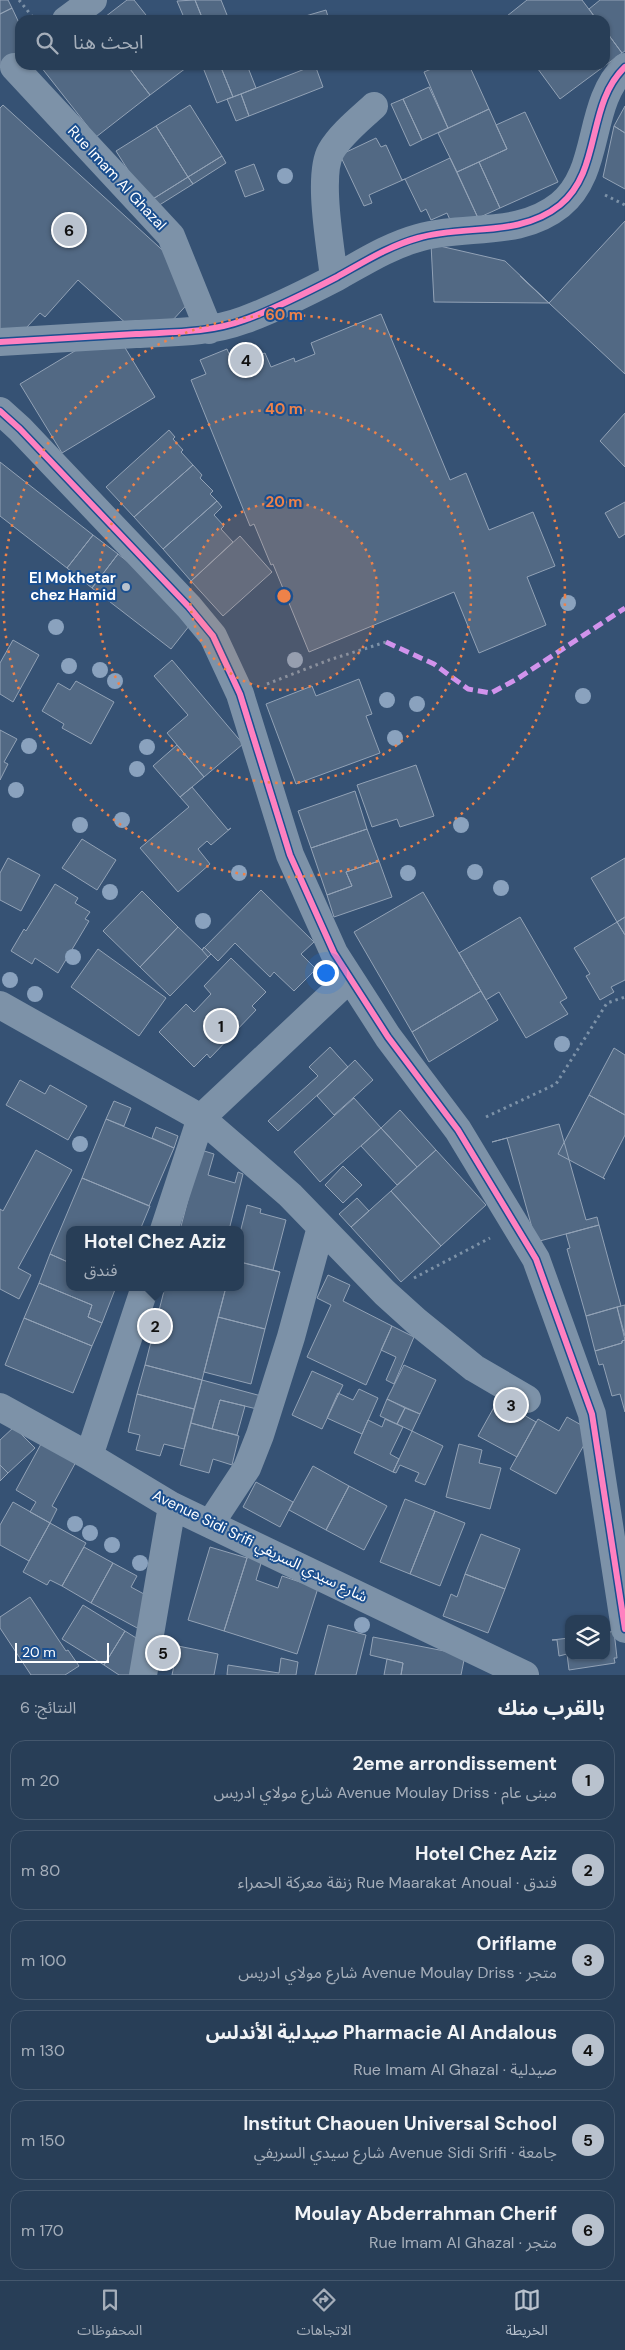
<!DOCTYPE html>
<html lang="ar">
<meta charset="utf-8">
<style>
body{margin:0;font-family:"DM Sans","Noto Sans Arabic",sans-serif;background:#30455d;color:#f1f3f6;direction:rtl}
.controls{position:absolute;right:15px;bottom:15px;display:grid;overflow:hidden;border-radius:10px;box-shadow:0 1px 4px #0004}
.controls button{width:45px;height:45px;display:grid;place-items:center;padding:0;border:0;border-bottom:1px solid #44576d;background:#283e57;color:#f1f3f6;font:25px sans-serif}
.scale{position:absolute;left:15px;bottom:12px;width:94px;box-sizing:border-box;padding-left:5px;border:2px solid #fff;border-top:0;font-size:14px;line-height:18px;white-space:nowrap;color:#fff;-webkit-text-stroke:4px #1b4f8f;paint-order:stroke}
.you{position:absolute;left:325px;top:972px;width:18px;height:18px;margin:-12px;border:4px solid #fff;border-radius:50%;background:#1a73e8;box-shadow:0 0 0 8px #1a73e833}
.badge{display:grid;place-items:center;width:32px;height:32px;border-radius:50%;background:#b9c2ce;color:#111;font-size:16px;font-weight:700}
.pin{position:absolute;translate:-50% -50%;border:2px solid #fff;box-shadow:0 1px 5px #0006}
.popup{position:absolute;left:66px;top:1226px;width:178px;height:65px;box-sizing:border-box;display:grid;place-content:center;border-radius:10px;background:#283e57;filter:drop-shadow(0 1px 4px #0005);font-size:16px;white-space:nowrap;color:#a5aeba}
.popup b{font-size:19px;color:#f1f3f6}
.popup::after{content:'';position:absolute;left:50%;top:100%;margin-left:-10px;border:10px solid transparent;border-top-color:#283e57}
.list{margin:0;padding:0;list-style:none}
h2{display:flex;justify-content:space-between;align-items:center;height:65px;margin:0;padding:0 20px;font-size:21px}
h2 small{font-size:16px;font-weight:400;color:#a5aeba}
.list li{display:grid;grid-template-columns:32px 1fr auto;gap:15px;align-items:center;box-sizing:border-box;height:80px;margin:0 10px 10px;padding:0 10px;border:1px solid #44576d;border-radius:15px}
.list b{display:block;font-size:19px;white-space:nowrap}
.list p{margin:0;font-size:16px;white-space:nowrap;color:#a5aeba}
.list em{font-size:16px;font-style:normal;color:#a5aeba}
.icon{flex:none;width:28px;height:28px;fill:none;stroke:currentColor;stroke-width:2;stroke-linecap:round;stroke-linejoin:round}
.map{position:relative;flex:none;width:625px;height:1675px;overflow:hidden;direction:ltr}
.search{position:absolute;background:#283e57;box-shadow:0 1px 4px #0004;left:15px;right:15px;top:15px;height:55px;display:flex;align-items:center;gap:12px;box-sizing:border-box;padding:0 18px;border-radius:15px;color:#a5aeba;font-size:19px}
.sheet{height:605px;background:#283e57}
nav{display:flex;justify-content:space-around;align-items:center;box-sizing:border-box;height:70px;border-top:1px solid #44576d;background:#283e57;font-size:14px;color:#a5aeba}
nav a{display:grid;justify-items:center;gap:2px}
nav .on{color:#b9c2ce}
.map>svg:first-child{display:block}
.building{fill:#526984;stroke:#92a2b6}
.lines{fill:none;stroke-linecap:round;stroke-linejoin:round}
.path{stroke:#7d92a8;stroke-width:3;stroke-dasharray:2.5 4;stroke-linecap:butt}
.minor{stroke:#7d92a8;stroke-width:28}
.quiet{stroke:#d193ec;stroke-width:5;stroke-dasharray:10 5;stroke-linecap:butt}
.cycleway-casing{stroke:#1b4f8f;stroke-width:9}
.cycleway{stroke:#ff80c0;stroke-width:6}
.tree{fill:#8aa2be}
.ring{fill:none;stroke:#ee8249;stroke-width:2.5;stroke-dasharray:2.5 5}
.poi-dot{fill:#b9c2ce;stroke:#1b4f8f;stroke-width:2}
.labels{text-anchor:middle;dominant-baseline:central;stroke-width:4;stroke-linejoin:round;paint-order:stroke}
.street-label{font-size:15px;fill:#fff;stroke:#1b4f8f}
.poi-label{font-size:15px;font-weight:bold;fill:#fff;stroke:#1b4f8f;text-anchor:end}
.centre{fill:#ee8249;stroke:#1b4f8f;stroke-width:2.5}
.ring-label{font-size:15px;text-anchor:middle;font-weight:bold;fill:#ee8249;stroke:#1b4f8f;stroke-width:4;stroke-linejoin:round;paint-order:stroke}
</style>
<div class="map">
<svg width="625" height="1675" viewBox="0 0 625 1675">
<rect width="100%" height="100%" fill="#365274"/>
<path class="building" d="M0,0h8l4,8 -12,6z
M127,0h7l16,20h-49z
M195,0h26l8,20h-26z
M195,0l8,20h-18l-8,-19z
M527,0h55l15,20h-95z
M600,0h25v51l-3,2 -17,-23v-10h-8l-8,-11z
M12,8l8,17v32l-20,9v-52z
M326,10l3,10h-37z
M605,30l17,23 -62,46 -25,-34h70z
M43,65h84l23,30 -54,42 -55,-70z
M127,65h57l2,3 -36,27z
M202,65h18l13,32 -16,6z
M220,65h27l9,23 -23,9z
M315,65l8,22 -74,29 -8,-22z
M441,65h28l20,44 -41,19 -24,-56z
M429,87l19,41 -26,12 -19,-41z
M241,94l8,22 -13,5 -9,-22z
M403,99l19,41 -12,6 -19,-42z
M3,105l200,182 -53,58 -72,-65 -33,37 -5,-4 -40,43v-248z
M190,105l32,51 -34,21 -32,-51z
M625,106v27l-11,-7z
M489,109l18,40 -50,23 -19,-39z
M525,112l33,70 -58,26 -21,-46 28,-13 -11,-24z
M156,126l32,51 -40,25 -32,-51z
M614,126l11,7v56l-22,-12z
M376,138l5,9 5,-2 16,35 3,-1 -36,16 3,8 -8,3 -24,-51z
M222,156l4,7 -33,21 -5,-7z
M450,158l28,60 -24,11 -7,-16 -16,7 -5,-11 -5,3 -16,-33z
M479,162l21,46 -22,10 -21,-46z
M254,164l10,26 -19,7 -10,-26z
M188,177l5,7 -40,25 -5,-7z
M625,221v153l-105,-98 29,27z
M431,244l74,17 44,42 -115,-1z
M381,314l69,166 16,-7 23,57 44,-18 22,54 -28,11 19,48 -67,28 -25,-61 -145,60 -36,-88 -2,1 -17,-41 -4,2 -59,-146 15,-6 -6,-14 27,-11 7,17 31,-13 6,14 23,-9 1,4 20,-8 -4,-11z
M113,328l42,69 -93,56 -42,-69z
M625,413v54l-25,-26z
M169,430l6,7 -2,2 10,11 -2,2 12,13 -59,52 -28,-30z
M0,462l93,73 -26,33 -67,-52z
M193,465l9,10 -2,3 13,13 -3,3 7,7 -54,48 -29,-32z
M217,501l5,6 -8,8 10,11 -3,3 12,13 -42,39 -28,-32z
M625,502v32l-6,4 -14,-25z
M93,535l25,19 -26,34 -25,-20z
M240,536l32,36 -49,44 -32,-35z
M118,554l79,62 -26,33 -79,-61z
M13,640l26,15 -26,47 -13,-8v-31z
M172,660l71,84 -39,33 -37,-44 21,-18 -34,-39z
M359,679l13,35 -6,2 14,37 -84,31 -30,-80 46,-18 4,10z
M76,681l38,21 -23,42 -29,-16 2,-4 -22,-13 16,-28 12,7z
M0,730l17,9 -13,23 4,2 -8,16z
M177,745l27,32 -24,20 -27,-31z
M416,765l18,51 -34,11 -3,-8 -25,8 -15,-42z
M192,787l36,43 3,-2 -20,17 -4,-4 -9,8 12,15 -32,28 -38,-44 49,-41 -9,-10z
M355,791l12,38 -56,19 -13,-37z
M367,829l12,32 -33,11 6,14 -25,9 -16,-47z
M82,839l34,21 -19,30 -35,-22z
M8,858l32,17 -19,36 -21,-11v-27z
M625,858v59l-8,5 -26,-44z
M379,861l13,36 -58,20 -7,-22 25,-9 -6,-14z
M55,884l23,14 -3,5 15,9 -5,7 4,2 -31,52 -23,-15 -3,6 -21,-13 13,-22 2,2z
M261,890l53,52 -13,12 15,15 -22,22 -20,-19 -4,5 -35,-34 -17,18 -7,-7 -3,3 -6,-7z
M142,891l36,36 -38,40 -37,-36z
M423,892l58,99 -69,41 -58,-100z
M520,917l47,81 -7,4 8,12 -42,24 -27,-46 -13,8 -27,-47z
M625,917v18l-8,-13z
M617,922l8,13v45l-14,7 3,5 -14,8 -14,-24 4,-2 -16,-26z
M178,927l24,23 2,-3 7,7 -41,42 -30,-29z
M98,949l68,49 -27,38 -68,-49z
M231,958l35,34 -14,14 4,4 -46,48 -3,-4 -13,13 -35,-35 27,-28 8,8 17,-18 -7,-8z
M481,991l17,29 -69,42 -17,-30z
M330,1047l18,20 -70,64 -10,-10 50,-45 -9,-9z
M614,1048l11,7v60l-36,-20z
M355,1060l18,20 -39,35 -17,-19z
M20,1080l25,14 5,-9 37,21 -19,34 -62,-35z
M589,1095l36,20v20l-22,43 2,1 -47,-25z
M354,1098l27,30 -61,54 -26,-30z
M114,1101l17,7 -7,18 -18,-7z
M400,1110l36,40 -19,17 -36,-39z
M106,1119l68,29 -25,58 -67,-28z
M559,1124l27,96 11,-3 2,8 -63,17 -29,-104 -15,4z
M156,1127l22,9 -4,12 -22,-10z
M381,1128l36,39 -20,18 -36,-39z
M36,1150l36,20 -54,98 13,7 -12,24 -19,-10v-80l3,2z
M201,1150l13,4 -6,21 27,8 3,-11 5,2 -14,56h-49z
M436,1150l50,55 -45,41 -50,-55z
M343,1166l19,19 -19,18 -18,-18z
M82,1178l68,28 -10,24h-70v33l-20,-9z
M391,1191l50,55 -40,36 -50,-55z
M357,1198l12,13 -18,16 -12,-13z
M247,1205l14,4 -1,4 26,7 -13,50 7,2 -40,-10v-29z
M599,1225l22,81 -35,10 -19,-67 3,-1 -4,-14z
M50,1254l20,9v24h46l-14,36 -14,-6 4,-12 -53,-22z
M240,1262l40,10 -15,57 -47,-12 8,-30h14z
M328,1275l22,10 -7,16 49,25 -26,59 -59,-28 24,-52 -14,-7z
M39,1283l53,22 -4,12 14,6 -10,23 -68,-28z
M165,1287h61l-24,93 -57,-15z
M625,1305v31l-8,-29z
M617,1307l8,33 -3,1v2l-27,8 -9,-35z
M218,1317l47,12 -14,55 -47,-12z
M24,1318l68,28 -19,47 -68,-28z
M392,1326l22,11 -20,47 -8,-4 10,-23 -15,-7z
M625,1340v72l-5,-18 -8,2 -9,-32 -4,1 -4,-14 27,-8v-2z
M145,1365l57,15 -8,29 -57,-15z
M404,1365l32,15 -16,34 -33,-15z
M312,1371l31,14 -21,44 -30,-14z
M202,1380l63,17 -4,13 -41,-10 -8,29 -21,-6z
M359,1389l19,9 -16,36 -35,-16 11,-25 15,7z
M137,1394l57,15 -10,40 -20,-5 -4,12 -24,-6 4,-15 -12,-3z
M387,1399l18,9 -8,16 -17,-8z
M220,1400l25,6 -8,29 -25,-6z
M498,1400l38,22 -19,35 -39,-21z
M405,1408l15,6 -8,17 -15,-7z
M567,1417l25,14 -36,63 -46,-25 28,-50 21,12z
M385,1419l18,8 -13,27 9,5 -6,13 -39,-19 14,-33 14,7z
M191,1423l48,13 -7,29 -19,-6 -4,14 -29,-8z
M14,1427l21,21 -27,25 -8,-8v-25z
M412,1431l31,15 -18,39 -10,-4 4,-8 -19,-8 -4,8 -3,-1z
M41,1444l36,16 -25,46 5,3 -7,14 -20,-11 6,-10 -20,-12z
M459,1444l23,6 -3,13 22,5 -11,41 -44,-12z
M0,1465l8,8 -8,8z
M313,1466l36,20 -23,44 -37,-20z
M256,1482l37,20 -13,25 -37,-20z
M349,1486l38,20 -23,44 -38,-20z
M405,1499l30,12 -25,63 -30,-12z
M13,1502l37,21 -21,38 -29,-16v-20z
M435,1511l30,12 -25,63 -30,-12z
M50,1523l36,20 -24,43 -12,-6 -3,5 -24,-13z
M481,1534l39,15 -15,40 -40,-15z
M84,1547l29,16 -22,40 -29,-17z
M210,1547l37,11 -23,73 -36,-11z
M248,1555l14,5 -6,20 22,8 4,-12 36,12 -21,66 -73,-23z
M113,1563l24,13 -6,11 24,13 -16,29 -48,-26z
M465,1574l40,15 -17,44 -45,-17 8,-22 6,3z
M30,1597l36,54 2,-1 11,16 -14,9h-34l-31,-47v-11z
M83,1605l42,26 -21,34 -42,-26z
M328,1625l38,10 -10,40h-41z
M125,1631l24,15 -18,29h-12l-15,-10z
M614,1631l3,27h-3l1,5 -46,7 -2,-16 -8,2 -2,-16h-5l17,-2v18h37v-23z
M373,1637l92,18 -4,20h-60l2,-12 -33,-8z
M178,1646l40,8 -4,21h-42z
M281,1658l17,4 -2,13h-69l1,-10 51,8z
M387,1659l16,4 -2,12h-17z"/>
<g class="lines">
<path class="path" d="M19,0l16,20
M605,195l20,10
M267,684l62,-24 57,-18
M486,1117l70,-33 51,-81 18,-6
M414,1278l76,-40"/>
<path class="minor" d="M66,20l27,-20
M14,67l157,169 38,94
M334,278c-3,-29 -17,-103 -3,-127 10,-17 29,-32 43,-45
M0,342c45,-3 91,-5 136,-8 37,-2 73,-1 108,-14 31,-11 64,-28 93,-43 27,-15 52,-31 81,-39 47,-14 101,0 142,-33 42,-34 26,-101 65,-138
M0,411l20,18 169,178 24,29 27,58 50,161 44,98 54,84 70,93 78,129 56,155 33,215
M0,1005l201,113 89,77 95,98 31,28 58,47 53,31
M164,1230l37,-112 149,-140
M0,1407l89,49 83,50 353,169
M89,1456l56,-169
M210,1524l37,-56 13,-33 31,-98 30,-110
M143,1675l29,-169"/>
<path class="quiet" d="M386,642l48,22 34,25 23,4 26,-14 108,-71"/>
<g class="cycleway-casing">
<path id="cycleway" d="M0,342c45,-3 91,-5 136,-8 37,-2 73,-1 108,-14 31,-11 64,-28 93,-43 27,-15 52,-31 81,-39 47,-14 101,0 142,-33 42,-34 26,-101 65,-138
M0,411l20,18 169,178 24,29 27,58 50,161 44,98 54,84 70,93 78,129 56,155 33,215"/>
</g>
<use href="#cycleway" class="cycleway"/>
</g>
<g class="tree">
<circle cx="285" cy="176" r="8"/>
<circle cx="568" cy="603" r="8"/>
<circle cx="56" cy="627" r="8"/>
<circle cx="295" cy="660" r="8"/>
<circle cx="69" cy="666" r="8"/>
<circle cx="100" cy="670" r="8"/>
<circle cx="115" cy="681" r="8"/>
<circle cx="583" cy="696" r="8"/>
<circle cx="387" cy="700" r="8"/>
<circle cx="417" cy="704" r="8"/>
<circle cx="395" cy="738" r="8"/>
<circle cx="29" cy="746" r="8"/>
<circle cx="147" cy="747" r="8"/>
<circle cx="137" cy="769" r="8"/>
<circle cx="16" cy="790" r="8"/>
<circle cx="122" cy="820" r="8"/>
<circle cx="80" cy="825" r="8"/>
<circle cx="461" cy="825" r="8"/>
<circle cx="475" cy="872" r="8"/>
<circle cx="239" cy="873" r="8"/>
<circle cx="408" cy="873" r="8"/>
<circle cx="501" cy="888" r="8"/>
<circle cx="110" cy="892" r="8"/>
<circle cx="203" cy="921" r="8"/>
<circle cx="73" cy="957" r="8"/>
<circle cx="10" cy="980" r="8"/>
<circle cx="35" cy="994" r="8"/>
<circle cx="562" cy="1044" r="8"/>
<circle cx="80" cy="1144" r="8"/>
<circle cx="75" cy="1524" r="8"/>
<circle cx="90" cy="1533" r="8"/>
<circle cx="112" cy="1545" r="8"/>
<circle cx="140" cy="1563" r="8"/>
<circle cx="362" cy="1625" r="8"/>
</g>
<circle cx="284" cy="596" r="94" fill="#ee8249" fill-opacity=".12"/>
<g class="ring">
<circle cx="284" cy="596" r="94"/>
<circle cx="284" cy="596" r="187"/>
<circle cx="284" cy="596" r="281"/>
</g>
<circle class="poi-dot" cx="126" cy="587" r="5"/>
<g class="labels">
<g class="street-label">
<text transform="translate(117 178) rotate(47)">Rue Imam Al Ghazal</text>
<text transform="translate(260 1546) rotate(26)">Avenue Sidi Srifi شارع سيدي السريفي</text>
</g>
<g class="poi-label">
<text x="116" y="578">El Mokhetar<tspan x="116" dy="17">chez Hamid</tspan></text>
</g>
</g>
<circle cx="284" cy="596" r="8" class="centre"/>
<g class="ring-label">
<text x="284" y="320">60 m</text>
<text x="284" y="414">40 m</text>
<text x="284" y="507">20 m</text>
</g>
</svg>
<div class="controls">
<button><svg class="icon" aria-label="layers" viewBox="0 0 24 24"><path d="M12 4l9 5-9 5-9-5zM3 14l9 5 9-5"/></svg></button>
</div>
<div class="scale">20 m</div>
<div class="you"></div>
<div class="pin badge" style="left:221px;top:1026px">1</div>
<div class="pin badge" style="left:155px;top:1326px">2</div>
<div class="popup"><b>Hotel Chez Aziz</b>فندق</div>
<div class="pin badge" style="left:511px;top:1405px">3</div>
<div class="pin badge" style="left:246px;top:360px">4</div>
<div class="pin badge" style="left:163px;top:1653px">5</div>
<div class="pin badge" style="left:69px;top:230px">6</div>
<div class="search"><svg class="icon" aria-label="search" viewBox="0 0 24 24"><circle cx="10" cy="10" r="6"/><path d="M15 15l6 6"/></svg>ابحث هنا</div>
</div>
<section class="sheet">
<h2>بالقرب منك<small>النتائج: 6</small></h2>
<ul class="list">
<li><span class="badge">1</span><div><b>2eme arrondissement</b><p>مبنى عام · Avenue Moulay Driss شارع مولاي ادريس</p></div><em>20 m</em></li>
<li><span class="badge">2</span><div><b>Hotel Chez Aziz</b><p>فندق · Rue Maarakat Anoual زنقة معركة الحمراء</p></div><em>80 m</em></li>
<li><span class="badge">3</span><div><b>Oriflame</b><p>متجر · Avenue Moulay Driss شارع مولاي ادريس</p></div><em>100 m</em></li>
<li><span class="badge">4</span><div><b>Pharmacie Al Andalous صيدلية الأندلس</b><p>صيدلية · Rue Imam Al Ghazal</p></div><em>130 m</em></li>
<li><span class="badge">5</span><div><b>Institut Chaouen Universal School</b><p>جامعة · Avenue Sidi Srifi شارع سيدي السريفي</p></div><em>150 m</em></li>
<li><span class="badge">6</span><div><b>Moulay Abderrahman Cherif</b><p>متجر · Rue Imam Al Ghazal</p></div><em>170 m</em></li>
</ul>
</section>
<nav>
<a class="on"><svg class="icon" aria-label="map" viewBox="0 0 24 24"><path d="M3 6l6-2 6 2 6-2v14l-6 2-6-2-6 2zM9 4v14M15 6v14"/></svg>الخريطة</a>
<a><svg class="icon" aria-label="directions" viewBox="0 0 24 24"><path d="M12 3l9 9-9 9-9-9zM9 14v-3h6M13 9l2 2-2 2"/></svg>الاتجاهات</a>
<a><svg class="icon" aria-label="saved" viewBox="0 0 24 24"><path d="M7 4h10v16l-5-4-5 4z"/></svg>المحفوظات</a>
</nav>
